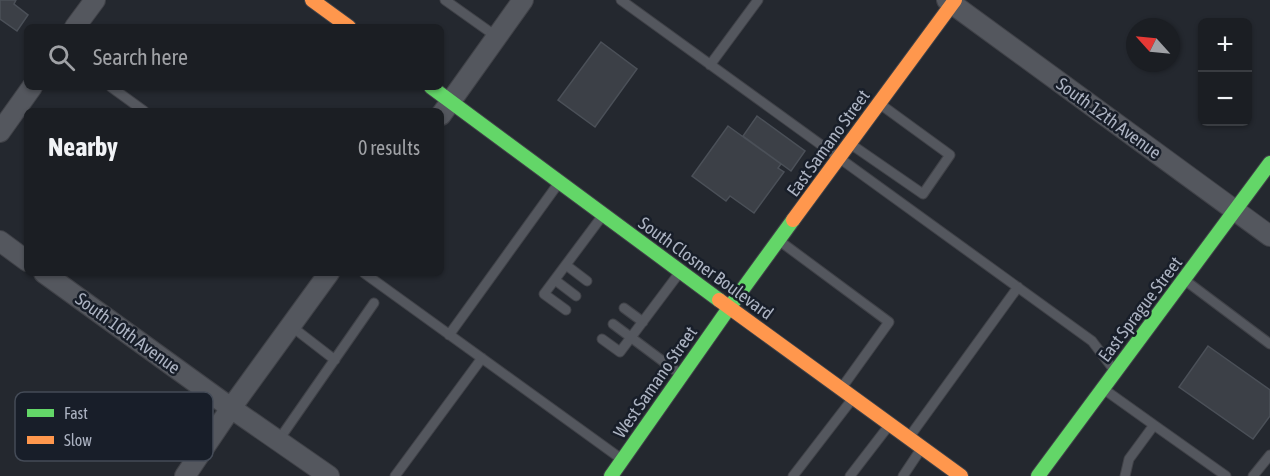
<!DOCTYPE html>
<meta charset="utf-8">
<style>
body{margin:0;font-family:"Asap Condensed",sans-serif;background:#282b30;color:#f1f3f6}
.controls{position:absolute;right:18px;top:18px;display:grid;overflow:hidden;border-radius:9px;box-shadow:0 2px 4px #0004}
.controls button{width:54px;height:54px;display:grid;place-items:center;padding:0;border:0;border-bottom:2px solid #393c41;background:#1b1e23;color:#f1f3f6;font:30px sans-serif}
.compass{position:absolute;left:1126px;top:18px;width:54px;height:54px;border-radius:50%;background:#1b1e23;box-shadow:0 2px 4px #0004;rotate:297deg}
.list{margin:0;padding:0;list-style:none}
h2{display:flex;justify-content:space-between;align-items:center;height:78px;margin:0;padding:0 24px;font-size:26px}
h2 small{font-size:20px;font-weight:400;color:#a0a2a6}
.icon{flex:none;width:33px;height:33px;fill:none;stroke:currentColor;stroke-width:2;stroke-linecap:round;stroke-linejoin:round}
.map{position:relative;flex:none;width:1270px;height:476px;overflow:hidden}
.search{position:absolute;background:#1b1e23;box-shadow:0 2px 4px #0004;left:24px;top:24px;width:420px;height:66px;display:flex;align-items:center;gap:15px;box-sizing:border-box;padding:0 21px;border-radius:9px;color:#a0a2a6;font-size:22px}
.panel{position:absolute;background:#1b1e23;box-shadow:0 2px 4px #0004;left:24px;top:108px;width:420px;height:168px;border-radius:9px}
.map>svg:first-child{display:block}
.building{fill:#3c4047;stroke:#4b5058;stroke-width:1.5}
.lines{fill:none;stroke-linecap:round;stroke-linejoin:round}
.lane-casing{stroke:#404248;stroke-width:11}
.street-casing{stroke:#404248;stroke-width:22}
.fast-casing{stroke:#404248;stroke-width:16}
.slow-casing{stroke:#404248;stroke-width:16}
.lane{stroke:#54575e;stroke-width:9}
.street{stroke:#54575e;stroke-width:20}
.fast{stroke:#63d668;stroke-width:14}
.slow{stroke:#ff974d;stroke-width:14}
.labels{text-anchor:middle;dominant-baseline:central;stroke-width:5;stroke-linejoin:round;paint-order:stroke}
.street-label{font-size:18px;fill:#acb3c2;stroke:#181e29}
.key{fill:#181e29;stroke:#444b57;stroke-width:1.5}
.key-label{font-size:16px;fill:#acb3c2}
</style>
<div class="map">
<svg width="1270" height="476" viewBox="0 0 1270 476">
<rect width="100%" height="100%" fill="#24282f"/>
<path class="building" d="M0,0h16l-2,4 14,11 -11,16 -17,-12z
M601,42l36,27 -42,58 -37,-27z
M757,116l48,35 -14,20 -48,-35z
M728,126l53,38 -3,4 6,4 -30,41 -24,-17 -4,5 -34,-25z
M1208,346l62,44v26l-17,23 -74,-52z"/>
<g class="lines">
<g class="lane-casing">
<path id="lane" d="M445,0l52,37
M621,0l471,341 22,29
M710,65l48,-65
M111,87l33,24
M852,145l71,49 27,-39 -70,-51
M781,242l108,80 -46,64
M566,265l21,16
M364,273l256,185
M555,280l21,16
M1186,281l84,63
M624,308l19,14
M566,310l-22,-16 56,-75
M613,324l67,50
M291,326l44,34
M449,335l109,-151
M602,339l18,13 57,-76
M1105,390l49,35 -25,34 -4,17
M1154,425l72,51
M910,436l108,-149
M278,441l96,-138
M395,476l87,-118
M793,476l57,-74
M850,476l37,-48
M903,476l16,-24
M1253,476l17,-21"/>
</g>
<g class="street-casing">
<path id="street" d="M947,0l323,236
M75,27l20,-27
M441,115l82,-115
M0,132l32,-45
M0,241l27,20
M44,273l187,135 98,68
M185,476l46,-68 98,-135"/>
</g>
<g class="fast-casing">
<path id="fast" d="M431,87l288,213
M611,476l118,-168 64,-88
M1038,476l232,-313"/>
</g>
<g class="slow-casing">
<path id="slow" d="M312,0l37,27
M793,220l162,-220
M719,300l242,176"/>
</g>
<use href="#lane" class="lane"/>
<use href="#street" class="street"/>
<use href="#fast" class="fast"/>
<use href="#slow" class="slow"/>
</g>
<g class="labels">
<g class="street-label">
<text transform="translate(1109 118) rotate(36)">South 12th Avenue</text>
<text transform="translate(828 143) rotate(-54)">East Samano Street</text>
<text transform="translate(706 268) rotate(36)">South Closner Boulevard</text>
<text transform="translate(1140 309) rotate(-53)">East Sprague Street</text>
<text transform="translate(128 333) rotate(36)">South 10th Avenue</text>
<text transform="translate(655 382) rotate(-55)">West Samano Street</text>
</g>
</g>
<rect x="15" y="392" width="198" height="69" rx="9" class="key"/>
<rect x="27" y="409" width="27" height="8" fill="#63d668"/>
<rect x="27" y="436" width="27" height="8" fill="#ff974d"/>
<g class="key-label">
<text x="64" y="419">Fast</text>
<text x="64" y="446">Slow</text>
</g>
</svg>
<div class="controls">
<button>+</button>
<button>−</button>
</div>
<svg class="compass" viewBox="-18 -18 36 36"><path d="M0-13l5 13h-10z" fill="#e53935"/><path d="M0 13l5-13h-10z" fill="#a0a2a6"/></svg>
<div class="search"><svg class="icon" aria-label="search" viewBox="0 0 24 24"><circle cx="10" cy="10" r="6"/><path d="M15 15l6 6"/></svg>Search here</div>
<section class="panel">
<h2>Nearby<small>0 results</small></h2>
<ul class="list">
</ul>
</section>
</div>
